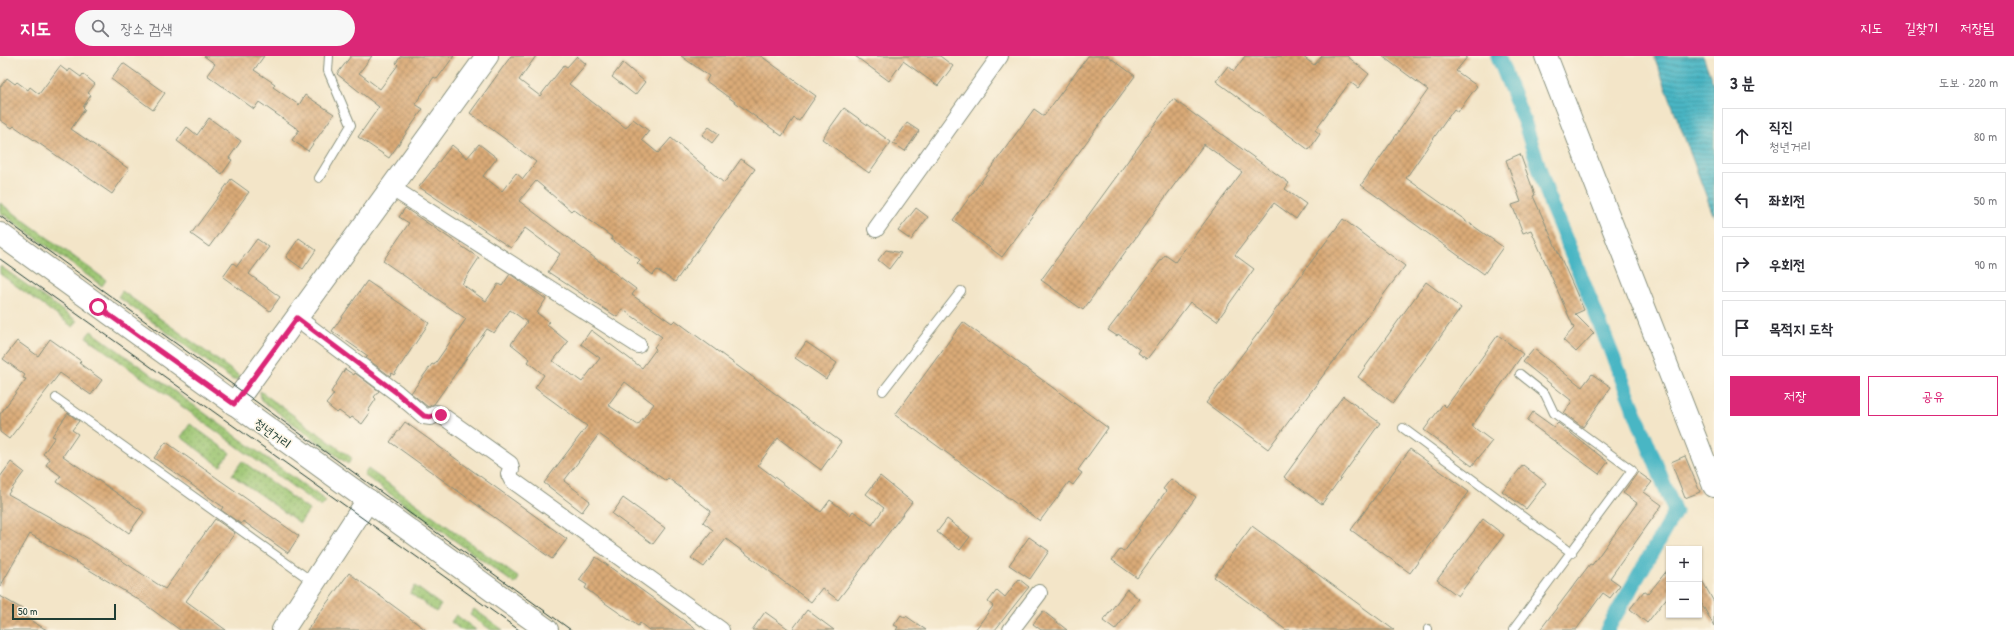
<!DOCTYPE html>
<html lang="ko">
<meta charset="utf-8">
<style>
body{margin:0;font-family:"Patrick Hand","Poor Story",sans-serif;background:#f7f7f7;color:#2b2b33}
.controls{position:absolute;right:12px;bottom:12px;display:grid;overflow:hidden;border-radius:0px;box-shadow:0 1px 3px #0004}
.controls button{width:36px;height:36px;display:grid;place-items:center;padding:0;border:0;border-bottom:1px solid #e1e1e2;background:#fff;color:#2b2b33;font:20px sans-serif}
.scale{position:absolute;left:12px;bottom:10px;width:104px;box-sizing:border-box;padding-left:4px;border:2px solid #1f3d34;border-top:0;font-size:11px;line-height:14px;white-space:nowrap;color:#1f3d34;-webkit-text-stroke:3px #fcf5e5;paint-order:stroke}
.stop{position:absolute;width:12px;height:12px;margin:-9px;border:3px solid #db2777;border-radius:50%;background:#fff}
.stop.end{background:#db2777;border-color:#fff;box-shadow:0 1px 4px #0008}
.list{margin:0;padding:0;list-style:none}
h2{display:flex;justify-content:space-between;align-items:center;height:52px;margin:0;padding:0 16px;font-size:17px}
h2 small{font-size:13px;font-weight:400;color:#7c7c81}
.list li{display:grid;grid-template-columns:26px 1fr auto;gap:12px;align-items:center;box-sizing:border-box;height:56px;margin:0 8px 8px;padding:0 8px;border:1px solid #e1e1e2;border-radius:0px}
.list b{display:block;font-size:15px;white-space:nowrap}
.list p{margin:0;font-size:13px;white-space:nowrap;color:#7c7c81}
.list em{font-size:13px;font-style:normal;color:#7c7c81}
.actions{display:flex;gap:8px;padding:12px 16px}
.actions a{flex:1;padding:9px 0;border:1px solid #db2777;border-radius:0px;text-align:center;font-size:14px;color:#db2777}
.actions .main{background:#db2777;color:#fff}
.icon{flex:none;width:22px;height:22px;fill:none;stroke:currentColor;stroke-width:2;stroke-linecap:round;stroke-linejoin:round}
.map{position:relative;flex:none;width:1714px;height:574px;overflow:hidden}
header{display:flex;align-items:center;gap:24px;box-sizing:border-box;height:56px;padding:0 20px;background:#db2777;color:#fff}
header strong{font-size:19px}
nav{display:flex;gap:22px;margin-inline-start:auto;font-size:14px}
.search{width:280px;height:36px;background:#f7f7f7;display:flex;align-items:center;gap:10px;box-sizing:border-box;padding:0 14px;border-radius:22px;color:#7c7c81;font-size:15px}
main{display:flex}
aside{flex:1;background:#fff}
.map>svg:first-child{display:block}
.grass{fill:url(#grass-dots);stroke:#5d8152}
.water{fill:url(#water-rules);stroke:#347a7c}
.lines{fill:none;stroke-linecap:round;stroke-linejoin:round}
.canal{stroke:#49b6c4;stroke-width:15}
.building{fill:url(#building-cross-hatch);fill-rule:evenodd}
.lane-casing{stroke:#89917e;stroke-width:10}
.street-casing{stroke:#89917e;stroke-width:18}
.secondary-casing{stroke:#89917e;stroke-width:24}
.primary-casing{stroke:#89917e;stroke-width:24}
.lane{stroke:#fff;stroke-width:8}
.street{stroke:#fff;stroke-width:16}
.secondary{stroke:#fff;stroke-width:22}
.primary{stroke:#fff;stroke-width:22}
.tram{stroke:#1f3d34;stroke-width:1}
.route{stroke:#db2777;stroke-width:5}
.labels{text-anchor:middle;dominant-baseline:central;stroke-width:3.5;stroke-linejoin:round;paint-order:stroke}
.street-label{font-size:13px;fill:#1f3d34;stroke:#fcf5e5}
</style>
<header>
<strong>지도</strong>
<div class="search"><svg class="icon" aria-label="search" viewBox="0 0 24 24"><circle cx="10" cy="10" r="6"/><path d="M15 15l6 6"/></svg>장소 검색</div>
<nav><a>지도</a><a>길찾기</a><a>저장됨</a></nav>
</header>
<main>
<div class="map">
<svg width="1714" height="574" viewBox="0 0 1714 574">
<defs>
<pattern id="grass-dots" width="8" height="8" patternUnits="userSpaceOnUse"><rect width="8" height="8" fill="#9bc571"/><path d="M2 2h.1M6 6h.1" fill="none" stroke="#7ea15e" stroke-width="1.8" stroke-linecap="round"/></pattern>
<pattern id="water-rules" width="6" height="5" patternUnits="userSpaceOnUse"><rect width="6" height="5" fill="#49b6c4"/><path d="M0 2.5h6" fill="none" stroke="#3c95a0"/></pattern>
<pattern id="building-cross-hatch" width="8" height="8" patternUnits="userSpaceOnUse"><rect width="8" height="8" fill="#daaa77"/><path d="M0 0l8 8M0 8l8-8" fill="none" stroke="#b08c62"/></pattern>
</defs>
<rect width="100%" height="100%" fill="#fcf5e5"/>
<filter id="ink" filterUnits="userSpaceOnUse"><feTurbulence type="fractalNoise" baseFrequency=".025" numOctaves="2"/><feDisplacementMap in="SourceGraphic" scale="8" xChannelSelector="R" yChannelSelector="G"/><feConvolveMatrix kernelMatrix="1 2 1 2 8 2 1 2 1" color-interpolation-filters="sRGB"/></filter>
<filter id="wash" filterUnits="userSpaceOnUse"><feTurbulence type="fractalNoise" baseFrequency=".012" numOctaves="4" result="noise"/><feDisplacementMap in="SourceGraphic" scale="16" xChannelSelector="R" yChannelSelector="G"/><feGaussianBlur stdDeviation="0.9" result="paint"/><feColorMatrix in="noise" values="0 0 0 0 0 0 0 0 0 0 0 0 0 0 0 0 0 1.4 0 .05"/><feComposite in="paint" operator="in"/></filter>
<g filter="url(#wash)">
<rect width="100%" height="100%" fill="#f3e5c8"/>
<path class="grass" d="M0,147l106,77 -4,6 -102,-74z
M0,210l77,55 -4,6 -73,-53z
M122,235l119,86 -5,3h-3l-115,-83z
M91,275l235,170 -5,6 -235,-170z
M260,335l92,67 -4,6 -87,-64z
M190,368l40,29 -10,13 -39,-29z
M242,405l67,49 -9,13 -68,-48z
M368,413l151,109 -4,6 -151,-109z
M415,530l26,19 -5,7 -26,-19z
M474,553l29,21h-12l-21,-15z
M456,559l20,15h-15l-10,-8z"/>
<path class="water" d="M1654,0h49l11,29v132z"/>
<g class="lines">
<path class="canal" d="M1498,0l27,68 26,81 23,54 101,253 -68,118"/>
</g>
<g id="blocks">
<path class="building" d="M204,0h60l-10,14 21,14 -2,3 26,18 6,-10 29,19 -26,37 -16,-11 7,-10 -40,-28 -5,7 -47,-34 8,-11z
M351,0h21l-13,17 21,16 18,-24 -2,-2 5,-7h53l-17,23 -3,-2 -19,27 8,5 -34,49 -31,-21 21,-30 -42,-33z
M511,0h25l-17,24 21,16 24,-31 3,2 10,-11 9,8 -17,20 57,44 7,-9 16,12 -7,9 16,13 13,-15 53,45 17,-24 14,10 -80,113 -18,-12 -4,5 -16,-12 3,-3 -29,-21 1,-2 -39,-28 -2,2 -35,-30 -17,20 117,88 -4,6 40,28 3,-3 166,122 -20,28 -43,-32 -20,27 63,47 9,-12 20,15 3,-4 19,14 12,-17 -18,-14 14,-18 32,26 -74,98 -16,-12 -11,14 -85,-63 -22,28 -13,-9 22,-28 -10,-8 8,-11 -43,-33 -2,3 -67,-47 -35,47 26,20 -8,11 -38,-29 43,-57 -52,-38 9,-13 -16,-13 2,-3 -19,-15 16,-22 -17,-12 -16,23 -7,-4 -53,75 -6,3 -17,-14 21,-29 2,1 32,-46 -83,-58 26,-38 -10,-6 6,-9 74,50 -17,26 24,17 12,-17 4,2 8,-12 36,25 -9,14 12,9 -2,3 21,17 -15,19 29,21 18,-24 -19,-14 10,-14 51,38 14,-19 -2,-2 8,-10 -40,-28 -5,8 -69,-45 12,-18 -35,-26 -14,20 -92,-61 33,-42 15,13 12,-14 18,14 -14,18 19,15 14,-18 7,6 13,-17 -66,-49zM625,326l29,22 -16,21 -30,-20z
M681,0h80l55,40 -17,25 -5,-3 -12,18 -76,-55 3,-5z
M855,0h85l13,10 -15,20 -35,-25 -14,20z
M1088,0h20l27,20 -133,181 -49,-37 81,-111 10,7z
M1245,0h57l12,9 8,-9h25l22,18 -11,14 -8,-6 -35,48 5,4 -11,16 -93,-69 12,-15 6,5z
M1382,0h86l-12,15 21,15 -19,26 -4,-3 -48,69 97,69 -19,27 -123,-89 67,-95z
M123,7l42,30 -12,17 -42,-31z
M623,7l22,19 -10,13 -23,-18z
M60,10l8,6 2,-3 11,8 2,-3 12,10 -7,9 3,2 -8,12 2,2 -14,20 58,40 -17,25 -98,-68 -2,2 -12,-8v-33l7,-9 8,6 2,-2 11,8 2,-3 9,7z
M1173,43l116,84 -4,6 21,15 -10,15 -22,-16 -39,52 19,14 -37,52 -27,-19 -43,57 -9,-6 2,-3 -22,-16 -1,2 -9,-6 57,-75 10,7 67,-90 -38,-28 -121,166 -42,-30z
M844,52l47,34 -22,31 -47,-34z
M209,62l32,23 -12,17 3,2 -10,14 -45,-33 10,-14 10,8z
M907,67l12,8 -14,20 -12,-8z
M709,71l10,7 -7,9 -10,-8z
M1520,98l15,41 -2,1 51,114 -9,4 19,19 -18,19 -13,-12 11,-12 -43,-98 -8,3 -11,-28 9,-3 -15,-42z
M231,123l18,13 -40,55 -18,-13z
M916,152l12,9 -17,23 -13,-9z
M1343,163l62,47 -137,183 -62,-46z
M299,182l17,12 -13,19 -17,-12z
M257,183l12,8 -20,27 31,23 -10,14 -47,-34 10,-14 4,3z
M886,194l15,3 -12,16 -11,-9z
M367,225l62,42 -35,52 -3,-2 -1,3 -24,-18 2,-2 -36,-25z
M1426,226l35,26 -68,95 -35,-26z
M963,266l145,106 -30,42 4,3 -9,12 -4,-3 -29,39 -145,-106z
M1498,279l25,19 -51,72 20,15 -20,25 -48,-36 19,-26 3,3z
M50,283l31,22 -2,2 23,17 -11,15 -31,-22 -51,66 -9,-7v-18l26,-35 -3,-1 2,-3 -22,-16 14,-18 21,15z
M806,286l31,21 -11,16 -31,-21z
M1534,293l48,38 10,-13 19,13 -28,40 -19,-14 8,-12 -49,-39z
M345,313l9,6 1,-2 24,18 -5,6 2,2 -8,12 2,2 -8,11 -10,-7 -2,2 -11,-8 -2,2 -11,-9 8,-10 -3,-2z
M1343,340l37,27 -58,81 -38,-27z
M1533,356l21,15 4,-4 50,39 -9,12 -72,-53z
M68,357l11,8 -7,9 6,4 -15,22 81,56 -15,21 -72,-51 4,-6 -15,-11 4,-6 -7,-5 12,-17 -3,-1z
M405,366l162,117 -15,20 -162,-117z
M166,386l133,94 -11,17 -45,-32 -2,3 -20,-14 2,-3 -69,-49z
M1410,393l59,43 -59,81 -59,-43z
M1685,400l15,36 -15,6 -14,-36z
M11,406l13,10 -16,22 81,45 76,50 50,-70 20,14 -49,68 40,29h-46l-41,-30 -109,-66 -30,53v-110z
M1523,409l23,18 -20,26 -24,-18z
M1638,416l14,10 -8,10 18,13 -52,73 10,7 -10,13 -7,-5 -27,37h-36l50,-66 2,1 45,-62 -14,-10z
M1171,423l25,18 -59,81 -25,-18 8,-10 4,2 16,-22 -2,-1 28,-38 -3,-2z
M623,442l42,30 -12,16 -41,-30z
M947,463l23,18 -10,13 -23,-18z
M1483,463l21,16 -46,61 -21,-16z
M1252,470l142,104h-108l-72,-53z
M1029,481l20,14 -19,28 -21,-14z
M596,501l80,58 21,15h-48l-9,-7 -2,3 -33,-23 -20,-15 2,-3 -8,-5z
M1669,512v27l-22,28 -17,-14 14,-18 4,3z
M349,517l77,57h-119z
M1699,519l15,27v24l-15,-27z
M1019,523l10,8 -34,43h-20l18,-24 -5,-4 9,-12 8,7z
M1127,533l12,10 -24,31 -12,-9z
M0,540l24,14 -3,5 26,15h-47z
M807,554l27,20h-42z
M1043,555l24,19h-26l-8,-6z
M765,556l25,18h-38z
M901,559l4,3 1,-2 20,14h-30l2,-3 -4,-2z"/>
</g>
</g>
<g filter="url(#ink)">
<use href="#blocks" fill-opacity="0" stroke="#89917e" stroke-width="1"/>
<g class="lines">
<g class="lane-casing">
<path id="lane" d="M319,122l32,-53 -23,-54 1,-15
M883,335l78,-100
M56,342l257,184
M1403,372l169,125
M1428,574v-1
M1513,574l119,-160 -78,-57 -9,-19 -25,-20"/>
</g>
<g class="street-casing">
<path id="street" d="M392,132l246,157
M876,173l124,-173
M297,262l100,75 27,23 7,1 5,-4 5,2 69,49 1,5 -2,5 3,6 209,150
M1011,574l28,-37"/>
</g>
<g class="secondary-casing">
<path id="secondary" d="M1546,0l168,430
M234,348l253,-348
M283,574l85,-130"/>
</g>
<g class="primary-casing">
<path id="primary" d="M0,178l547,396"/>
</g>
<use href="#lane" class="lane"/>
<use href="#street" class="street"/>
<use href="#secondary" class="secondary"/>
<use href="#primary" class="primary"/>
<path class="tram" d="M0,160l571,414
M0,203l519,371"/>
</g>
</g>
<g class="lines" filter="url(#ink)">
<path class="route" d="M98,251l136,97 63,-86 100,75 27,23 7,1 5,-3 5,1"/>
</g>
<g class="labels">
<g class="street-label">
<text transform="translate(273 377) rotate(36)">청년거리</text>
</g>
</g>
</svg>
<div class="controls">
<button>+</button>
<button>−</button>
</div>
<div class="scale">50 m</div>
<div class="stop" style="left:98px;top:251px"></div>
<div class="stop end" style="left:441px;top:359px"></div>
</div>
<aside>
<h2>3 분<small>도보 · 220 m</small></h2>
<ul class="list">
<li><svg class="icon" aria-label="ahead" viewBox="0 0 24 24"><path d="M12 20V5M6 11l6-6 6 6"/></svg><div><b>직진</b><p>청년거리</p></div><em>80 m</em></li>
<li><svg class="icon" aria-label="left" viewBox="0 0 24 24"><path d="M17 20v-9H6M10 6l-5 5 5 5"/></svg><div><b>좌회전</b></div><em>50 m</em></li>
<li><svg class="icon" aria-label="right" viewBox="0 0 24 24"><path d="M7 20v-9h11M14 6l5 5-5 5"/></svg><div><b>우회전</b></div><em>90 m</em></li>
<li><svg class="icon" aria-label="arrive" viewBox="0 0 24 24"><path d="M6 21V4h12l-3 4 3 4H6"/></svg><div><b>목적지 도착</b></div></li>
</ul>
<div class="actions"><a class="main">저장</a><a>공유</a></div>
</aside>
</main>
